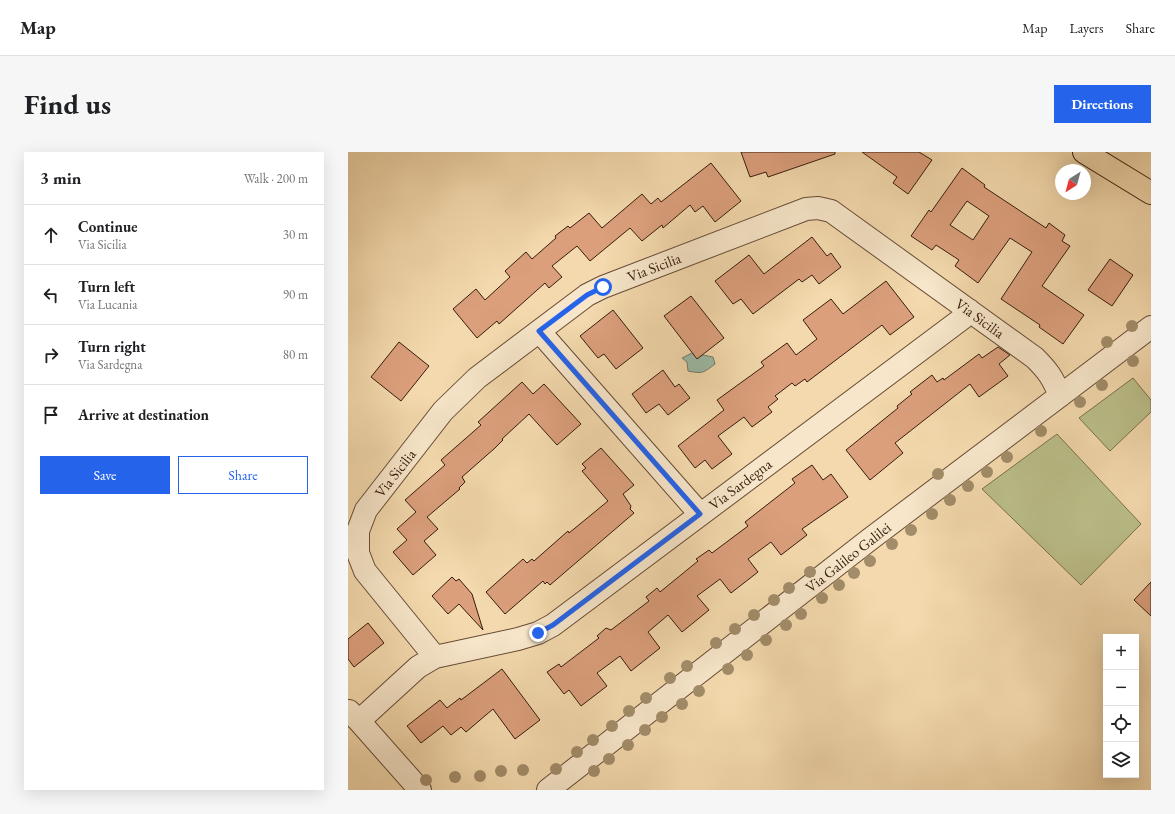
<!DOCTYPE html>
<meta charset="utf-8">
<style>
body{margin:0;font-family:"EB Garamond",serif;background:#f6f6f6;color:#202124}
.controls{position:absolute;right:12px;bottom:12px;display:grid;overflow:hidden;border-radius:0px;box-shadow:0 4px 16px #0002}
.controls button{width:36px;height:36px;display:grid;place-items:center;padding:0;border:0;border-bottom:1px solid #e0e0e0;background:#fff;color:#202124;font:20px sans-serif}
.compass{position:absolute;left:707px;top:12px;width:36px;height:36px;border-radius:50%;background:#fff;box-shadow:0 4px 16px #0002;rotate:216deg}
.stop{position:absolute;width:12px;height:12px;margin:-9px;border:3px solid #2563eb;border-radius:50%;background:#fff}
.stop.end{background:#2563eb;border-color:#fff;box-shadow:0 1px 4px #0008}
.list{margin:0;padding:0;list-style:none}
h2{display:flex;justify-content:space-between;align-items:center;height:52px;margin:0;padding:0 16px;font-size:17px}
h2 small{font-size:13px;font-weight:400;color:#757577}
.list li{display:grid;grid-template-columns:26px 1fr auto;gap:12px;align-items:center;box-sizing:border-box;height:60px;padding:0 16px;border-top:1px solid #e0e0e0}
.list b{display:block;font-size:15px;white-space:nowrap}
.list p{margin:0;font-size:13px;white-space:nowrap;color:#757577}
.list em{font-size:13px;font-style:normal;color:#757577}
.actions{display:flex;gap:8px;padding:12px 16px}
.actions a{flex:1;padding:9px 0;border:1px solid #2563eb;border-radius:0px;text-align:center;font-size:14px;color:#2563eb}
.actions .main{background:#2563eb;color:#fff}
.icon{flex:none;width:22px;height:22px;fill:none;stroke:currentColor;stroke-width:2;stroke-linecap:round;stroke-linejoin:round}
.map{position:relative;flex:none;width:803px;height:638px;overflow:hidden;border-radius:0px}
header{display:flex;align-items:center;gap:24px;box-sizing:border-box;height:56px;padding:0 20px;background:#fff;border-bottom:1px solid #e0e0e0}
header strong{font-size:19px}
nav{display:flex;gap:22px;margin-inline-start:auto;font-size:14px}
.intro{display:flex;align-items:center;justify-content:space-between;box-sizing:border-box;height:96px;padding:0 24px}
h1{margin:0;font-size:28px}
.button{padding:10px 18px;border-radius:0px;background:#2563eb;color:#fff;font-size:14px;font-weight:700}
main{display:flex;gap:24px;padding:0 24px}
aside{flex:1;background:#fff;border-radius:0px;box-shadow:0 4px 16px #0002}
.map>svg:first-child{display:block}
.green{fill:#bbbf8a;stroke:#796e4c}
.water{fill:#9cbaa6;stroke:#747b69}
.building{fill:#db9f7c;stroke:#371c0d;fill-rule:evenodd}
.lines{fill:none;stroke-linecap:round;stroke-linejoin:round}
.minor-casing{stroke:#664b35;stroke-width:24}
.major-casing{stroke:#371c0d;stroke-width:24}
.minor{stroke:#f7e6ca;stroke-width:22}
.major{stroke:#f3d9ad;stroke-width:22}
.tree{fill:#a28c69}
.route{stroke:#2563eb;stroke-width:5}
.labels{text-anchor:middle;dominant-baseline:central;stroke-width:4;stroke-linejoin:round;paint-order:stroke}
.street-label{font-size:15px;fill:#371c0d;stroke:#f7e6ca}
</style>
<header>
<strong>Map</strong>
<nav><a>Map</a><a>Layers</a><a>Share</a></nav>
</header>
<div class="intro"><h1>Find us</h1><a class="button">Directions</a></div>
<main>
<aside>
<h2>3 min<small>Walk · 200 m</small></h2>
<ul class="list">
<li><svg class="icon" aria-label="ahead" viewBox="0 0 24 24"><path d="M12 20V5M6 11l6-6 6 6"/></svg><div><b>Continue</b><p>Via Sicilia</p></div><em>30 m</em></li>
<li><svg class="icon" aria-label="left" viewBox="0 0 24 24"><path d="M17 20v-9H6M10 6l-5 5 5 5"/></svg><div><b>Turn left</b><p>Via Lucania</p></div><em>90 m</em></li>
<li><svg class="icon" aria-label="right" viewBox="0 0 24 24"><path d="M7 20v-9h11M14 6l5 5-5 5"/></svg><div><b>Turn right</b><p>Via Sardegna</p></div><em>80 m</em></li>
<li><svg class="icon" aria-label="arrive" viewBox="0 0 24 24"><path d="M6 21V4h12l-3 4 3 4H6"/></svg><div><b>Arrive at destination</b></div></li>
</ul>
<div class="actions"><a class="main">Save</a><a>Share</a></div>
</aside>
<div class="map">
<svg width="803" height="638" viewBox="0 0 803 638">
<rect width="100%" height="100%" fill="#f3d9ad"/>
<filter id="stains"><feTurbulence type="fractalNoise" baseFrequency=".005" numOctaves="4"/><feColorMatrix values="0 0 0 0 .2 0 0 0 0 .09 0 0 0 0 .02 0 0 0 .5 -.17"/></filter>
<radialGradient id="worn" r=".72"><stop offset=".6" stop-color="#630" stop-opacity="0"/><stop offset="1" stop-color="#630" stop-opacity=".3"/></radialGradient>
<path class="green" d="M785,226l18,22v12l-41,39 -31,-33z
M709,282l84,90 -60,61 -99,-96z"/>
<path class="water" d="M344,201l5,5 6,-3 10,2 2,7c-12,9 -12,10 -27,7l-1,-9 -5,-4z"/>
<path class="building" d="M393,0h94v2l-67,23 -2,-5 -16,5z
M514,0h57l13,8 -24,34 -15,-11 4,-6z
M363,11l30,38 -26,21 -12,-16 -8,6 -5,-7 -27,23 -1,-3 -20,16 -12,-13 -40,33 -13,-15 -25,20 10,11 -13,11 -4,-5 -46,41 -2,-3 -20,17 -24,-29 23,-20 9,11 25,-23 -5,-6 21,-19 6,7 24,-21 -1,-2 13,-10 2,2 19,-15 13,15 40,-34 9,10 7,-6 3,4z
M614,16l23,17 -1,2 62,41 3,-5 16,12 -3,6 8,5 -28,40 42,29 -21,29 -24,-17 1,-2 -39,-26 31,-47 -22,-14 -32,45 -23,-17 4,-6 -23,-15 -4,5 -21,-14 18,-26 2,2zM619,49l22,15 -16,24 -23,-15z
M464,85l15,19 4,-3 10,14 -22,17 -7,-9 -10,7 -3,-3 -46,35 -12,-15 -8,5 -18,-23 34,-26 15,19z
M762,107l23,16 -21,31 -24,-16z
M538,129l28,36 -24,18 -8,-10 -75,57 -2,-3 -10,7 -3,-3 -17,13 3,3 -10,8 4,5 -20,15 -8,-10 -26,19 14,18 -20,15 -7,-9 -10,8 -17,-22 46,-36 -7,-10 47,-34 -3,-4 26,-19 9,12 21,-16 -14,-19 28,-21 12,15z
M343,144l33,42 -27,21 -33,-43z
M265,158l30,38 -27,21 -12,-15 -6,4 -18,-22z
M51,190l30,24 -28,35 -30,-24z
M650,195l12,8 -11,9 9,12 -29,21 -9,-13 -75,59 8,10 -33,27 -24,-30 52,-42 -1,-2 15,-12 -2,-2 22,-17 5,7 6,-4 1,2 35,-26 3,4z
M315,218l12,17 4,-3 11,14 -22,17 -9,-11 -13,9 -14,-19z
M174,230l11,12 11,-10 37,40 -24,21 -28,-31 -27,25 1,1 -8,8 -33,29 3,5 -6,6 1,1 -33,28 11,12 -14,12 12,14 -23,20 -20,-23 14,-12 -10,-11 19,-17 -11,-12 40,-35 -4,-5 40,-35 -3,-3z
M253,296l33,37 -11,9 8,12 -1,3 4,4 -84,72 -3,-3 -2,2 -2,-3 -38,33 -19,-22 37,-33 4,4 5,-4 2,2 34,-30 1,2 39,-32 -26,-30 4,-3 -4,-4z
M464,313l11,15 8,-6 17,23 -46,32 5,6 -26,20 -10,-13 -23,17 10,13 -27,21 -11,-14 -23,17 12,14 -27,22 -14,-17 -20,17 12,16 -29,23 -11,-15 -23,17 10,13 -26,20 -12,-16 -5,4 -17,-22 12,-8 2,3 38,-29 -2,-2 9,-8 5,2 38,-29 -3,-4 11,-9 3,4 38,-31 -2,-2 13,-9 3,3 36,-27 -3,-4 50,-39 -3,-4z
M104,425l4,4 3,-2 13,15 11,36 -24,-26 -11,10 -16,-18z
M803,430v34l-17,-16z
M20,471l16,20 -30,24 -6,-8v-20z
M154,517l38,51 -25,19 -22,-30 -27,23 -5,-5 -10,8 -8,-9 -22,17 -14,-17 33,-26 7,8 13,-10 1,2z"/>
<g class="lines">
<g class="minor-casing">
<path id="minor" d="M191,179l161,183
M87,505l-70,-86 -7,-18v-22l8,-21 77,-99 34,-33 110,-83 16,-8 203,-78 12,-1 13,3 204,147c13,13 18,20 25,38
M1,559l10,10 61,69
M11,569l59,-54 17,-10 83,-18 20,-6 15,-8 410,-307 6,-8
M200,638l321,-250 282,-213"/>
</g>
<g class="major-casing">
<path id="major" d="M736,0l67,41"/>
</g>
<use href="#minor" class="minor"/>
<use href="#major" class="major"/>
</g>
<g class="tree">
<circle cx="784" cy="174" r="6"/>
<circle cx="759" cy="190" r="6"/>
<circle cx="785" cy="209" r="6"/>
<circle cx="754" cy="233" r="6"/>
<circle cx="732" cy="250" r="6"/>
<circle cx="693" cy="279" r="6"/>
<circle cx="659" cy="305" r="6"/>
<circle cx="639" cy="320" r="6"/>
<circle cx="590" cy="322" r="6"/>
<circle cx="620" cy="334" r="6"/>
<circle cx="602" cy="348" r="6"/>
<circle cx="584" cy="362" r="6"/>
<circle cx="563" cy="378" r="6"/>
<circle cx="544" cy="392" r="6"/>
<circle cx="522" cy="409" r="6"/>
<circle cx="462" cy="420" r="6"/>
<circle cx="506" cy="421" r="6"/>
<circle cx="491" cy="433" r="6"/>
<circle cx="441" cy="436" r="6"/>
<circle cx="474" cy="446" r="6"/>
<circle cx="426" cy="448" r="6"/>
<circle cx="453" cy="462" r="6"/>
<circle cx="406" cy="463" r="6"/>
<circle cx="438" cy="473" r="6"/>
<circle cx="387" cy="477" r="6"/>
<circle cx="418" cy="488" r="6"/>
<circle cx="368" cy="491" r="6"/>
<circle cx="399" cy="503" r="6"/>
<circle cx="339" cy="514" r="6"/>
<circle cx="380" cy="517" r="6"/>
<circle cx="322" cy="526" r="6"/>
<circle cx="351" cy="539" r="6"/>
<circle cx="298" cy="546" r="6"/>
<circle cx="334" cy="552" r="6"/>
<circle cx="281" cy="559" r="6"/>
<circle cx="314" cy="565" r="6"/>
<circle cx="264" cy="574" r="6"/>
<circle cx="297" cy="578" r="6"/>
<circle cx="245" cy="588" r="6"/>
<circle cx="280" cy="593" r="6"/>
<circle cx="229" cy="600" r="6"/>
<circle cx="261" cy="607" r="6"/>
<circle cx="208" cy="617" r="6"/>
<circle cx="175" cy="618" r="6"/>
<circle cx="153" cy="619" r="6"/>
<circle cx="246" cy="619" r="6"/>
<circle cx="132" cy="624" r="6"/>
<circle cx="107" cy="625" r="6"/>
<circle cx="78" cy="628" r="6"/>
</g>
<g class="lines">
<path class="route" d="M190,481l15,-8 147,-111 -161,-183 48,-36 16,-8"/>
</g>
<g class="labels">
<g class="street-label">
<text transform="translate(306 115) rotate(-21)">Via Sicilia</text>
<text transform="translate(632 166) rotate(36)">Via Sicilia</text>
<text transform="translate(47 321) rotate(-52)">Via Sicilia</text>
<text transform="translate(392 332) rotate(-37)">Via Sardegna</text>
<text transform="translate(500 405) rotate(-38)">Via Galileo Galilei</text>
</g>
</g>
<rect width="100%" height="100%" filter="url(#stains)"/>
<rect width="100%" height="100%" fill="url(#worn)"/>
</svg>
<div class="controls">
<button>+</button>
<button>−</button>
<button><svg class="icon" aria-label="locate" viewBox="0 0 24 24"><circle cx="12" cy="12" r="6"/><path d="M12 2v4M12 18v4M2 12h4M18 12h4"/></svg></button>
<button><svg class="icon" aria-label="layers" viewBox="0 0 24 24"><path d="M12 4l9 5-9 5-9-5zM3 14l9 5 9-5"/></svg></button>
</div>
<svg class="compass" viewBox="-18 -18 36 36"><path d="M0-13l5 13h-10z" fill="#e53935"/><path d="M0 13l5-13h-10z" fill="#757577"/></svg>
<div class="stop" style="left:255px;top:135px"></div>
<div class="stop end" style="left:190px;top:481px"></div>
</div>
</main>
